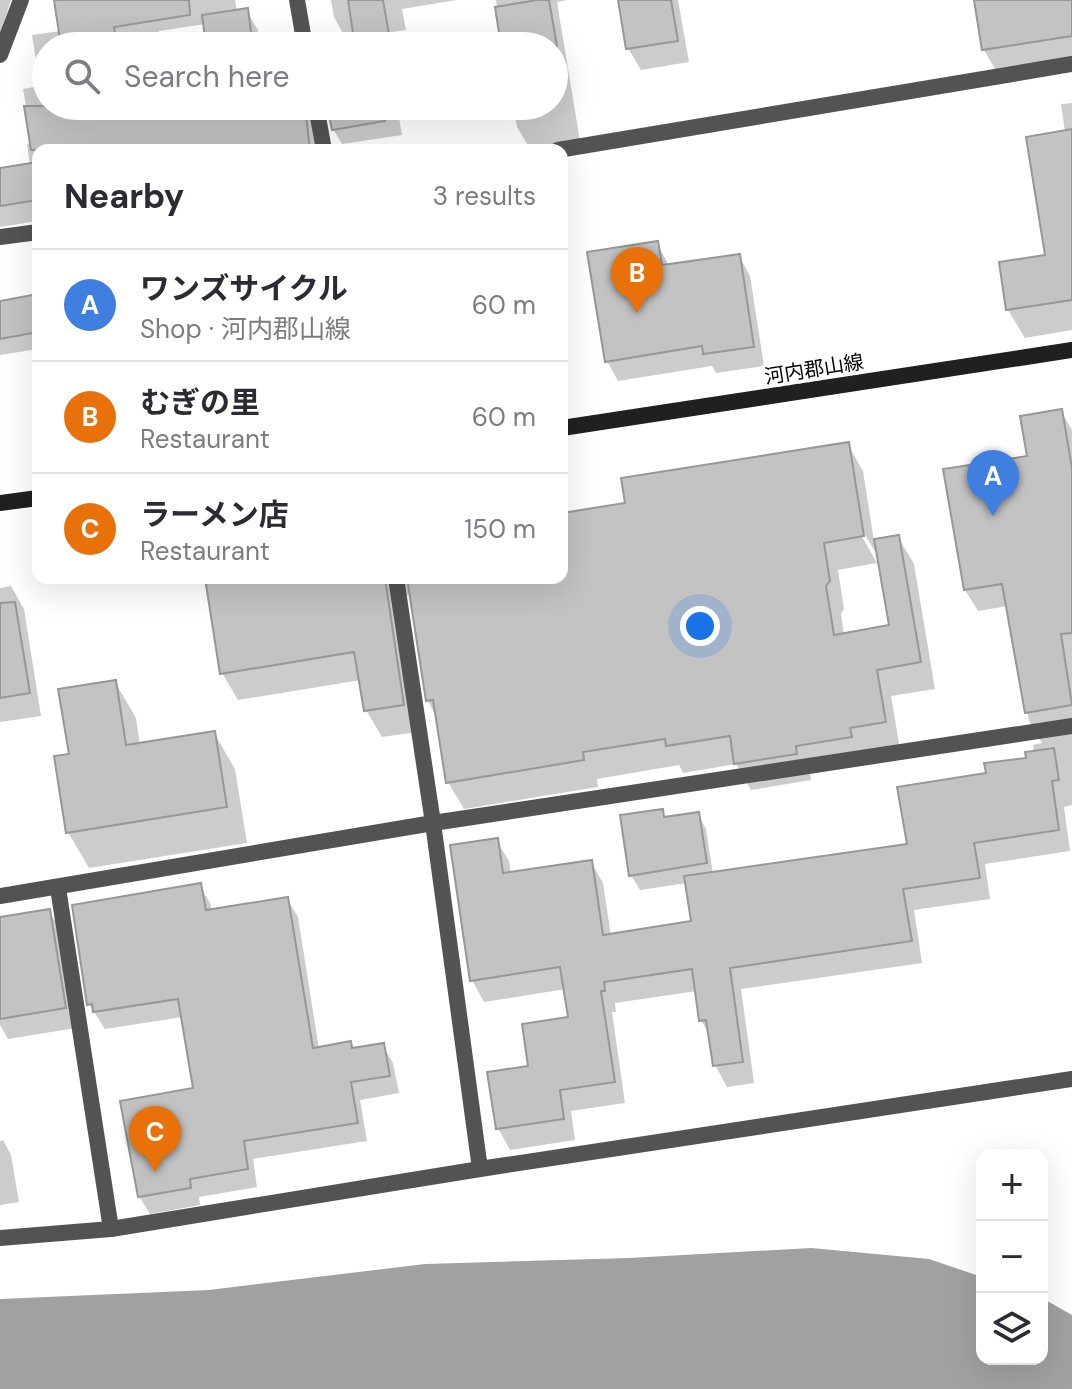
<!DOCTYPE html>
<meta charset="utf-8">
<style>
body{margin:0;font-family:"DM Sans","Noto Sans JP",sans-serif;background:#f2f2f3;color:#2b2b33}
.controls{position:absolute;right:24px;bottom:24px;display:grid;overflow:hidden;border-radius:16px;box-shadow:0 8px 32px #0002}
.controls button{width:72px;height:72px;display:grid;place-items:center;padding:0;border:0;border-bottom:2px solid #e1e1e2;background:#fff;color:#2b2b33;font:40px sans-serif}
.you{position:absolute;left:700px;top:626px;width:28px;height:28px;margin:-20px;border:6px solid #fff;border-radius:50%;background:#1a73e8;box-shadow:0 0 0 12px #1a73e833}
.badge{display:grid;place-items:center;width:52px;height:52px;border-radius:50%;background:#7c3aed;color:#fff;font-size:26px;font-weight:700}
.pin{position:absolute;translate:-50% -66px;filter:drop-shadow(0 2px 4px #0008)}
.pin::after{content:'';position:absolute;top:42px;width:28px;height:24px;background:inherit;clip-path:polygon(0 0,100% 0,50% 100%)}
.list{margin:0;padding:0;list-style:none}
h2{display:flex;justify-content:space-between;align-items:center;height:104px;margin:0;padding:0 32px;font-size:34px}
h2 small{font-size:26px;font-weight:400;color:#7c7c81}
.list li{display:grid;grid-template-columns:52px 1fr auto;gap:24px;align-items:center;box-sizing:border-box;height:112px;padding:0 32px;border-top:2px solid #e1e1e2}
.list b{display:block;font-size:30px;white-space:nowrap}
.list p{margin:0;font-size:26px;white-space:nowrap;color:#7c7c81}
.list em{font-size:26px;font-style:normal;color:#7c7c81}
.icon{flex:none;width:44px;height:44px;fill:none;stroke:currentColor;stroke-width:2;stroke-linecap:round;stroke-linejoin:round}
.map{position:relative;flex:none;width:1072px;height:1389px;overflow:hidden}
.search{position:absolute;background:#fff;box-shadow:0 8px 32px #0002;left:32px;top:32px;width:536px;height:88px;display:flex;align-items:center;gap:20px;box-sizing:border-box;padding:0 28px;border-radius:44px;color:#7c7c81;font-size:30px}
.panel{position:absolute;background:#fff;box-shadow:0 8px 32px #0002;left:32px;top:144px;width:536px;height:440px;border-radius:16px}
.map>svg:first-child{display:block}
.water{fill:#a1a1a1}
.shadow{fill:#0003;fill-rule:evenodd}
.building{fill:#c3c3c3;stroke:#979797;stroke-width:2}
.lines{fill:none;stroke-linecap:round;stroke-linejoin:round}
.street{stroke:#535353;stroke-width:16}
.secondary{stroke:#202020;stroke-width:16}
.labels{text-anchor:middle;dominant-baseline:central;stroke-width:7;stroke-linejoin:round;paint-order:stroke}
.street-label{font-size:20px;fill:#000;stroke:#fff}
</style>
<div class="map">
<svg width="1072" height="1389" viewBox="0 0 1072 1389">
<rect width="100%" height="100%" fill="#fff"/>
<path class="water" d="M811,1248l118,11 53,18v82h60v-61l30,17v74h-1072v-90l209,-9 216,-26 204,-6z"/>
<path class="shadow" d="M0,0h11l-11,34z
M56,0h179l2,12 9,-2 12,20 2,16h-51l-4,-22 -46,7 1,9 -34,6h-80v60h259l10,19 3,25h-280v71l-38,6v-57l30,-4 -3,-22 5,-1 -9,-54 17,-3 -8,-51 29,-4z
M331,0h126l-55,9 4,21 -60,9 -12,-22z
M496,0h72l-11,2 23,139 -50,8 -13,-22 -4,-21h41v-60h-51z
M620,0h58l11,62 -48,8 -13,-22z
M976,0h96v68l-71,11 -17,-29z
M1072,103v227l-47,8 -17,-28 -6,-46 45,-8 18,-124 -4,-28z
M328,106h69l5,29 -60,9 -9,-15z
M657,243l12,23 70,-10 11,20 14,90 -48,7 -4,-7 -94,15 -11,-20z
M38,296v53l-38,6v-52z
M1061,411l11,19v375l-8,2 6,44 -85,13 5,35 -76,11 8,53 -181,26 13,94 -27,4 -12,-22 -5,-29 -9,-16 -4,-29 -82,12 1,9h-4l13,91 -54,8 4,29 -65,10 -12,-22 32,-60 40,-49 -4,-30 -82,13 -12,-22 24,-140 13,21 2,13 80,-12 12,21 8,53 82,-13 -6,-40 -47,7 -9,-15 31,-64 4,8 32,-5 8,15 7,45 196,-28 79,-71 40,-16 6,-6 -1,-8 9,-2 -13,-22 -21,-115 -30,5 -13,-21 64,-133z
M848,445l15,26 11,70 24,-4 16,27 21,125 -44,7 9,53 -90,24 1,7 -60,10 -15,-26 -53,9 -4,-8 -82,14 1,8 -134,22 -16,-27 -11,-64 -9,-17 -17,-108 -8,4 15,135 -36,5 -16,-27 -5,-30 -123,20 -16,-27 -15,-95h355v-63l66,-10zM860,526l20,34 11,67 -47,8 -3,-21 3,-5 -6,-39 39,-7 -20,-35z
M11,586l13,23 17,107 -41,6v-134z
M115,682l21,36 4,27 74,-12 21,36 12,74 -158,25 -21,-36z
M200,886l10,17 2,8 75,-12 11,18 21,132 31,-5 4,6 29,-4 10,17 6,30 -39,7 7,41 -114,18 4,28 -58,10 1,8 -50,9 -11,-18 56,-106 -12,-73 -78,12 -16,-25z
M49,911l12,20 15,97 -68,11 -8,-14v-106z
M3,1140l8,15 8,47 -19,3v-64z"/>
<path class="building" d="M54,0h135l1,15 -76,12 3,19h-56z
M348,0h35l8,46h-36z
M537,0h12l8,46h-56l-6,-39z
M618,0h53l7,41 -52,8z
M974,0h98v36l-90,14z
M248,8l4,32 -46,6 -4,-31z
M24,106h281l5,44h-279z
M327,106h57l1,15 -53,9z
M1072,129v171l-66,10 -7,-48 46,-7 -19,-118z
M38,162v38l-38,6v-38z
M658,241l4,24 78,-11 14,93 -51,7 -1,-8 -97,16 -18,-110z
M38,294v38l-38,7v-38z
M1062,409l10,59v165l-11,1 11,71 -47,8 -23,-129 -38,6 -21,-121 84,-13 -7,-40z
M849,442l15,94 -40,7 6,38 -4,5 8,49 55,-10 -15,-86 25,-4 22,127 -44,8 9,52 -36,6 2,9 -56,9 1,8 -63,10 -4,-28 -64,10 -1,-7 -82,13 1,8 -138,23 -13,-83 -7,1 -19,-123h155v-65l63,-10 -4,-25z
M205,578h180l19,127 -40,6 -10,-59 -134,22z
M15,602l15,91 -30,5v-95z
M116,680l10,65 89,-14 12,76 -161,26 -12,-77 15,-2 -11,-65z
M1054,748l5,32 -7,1 7,49 -85,13 6,35 -77,11 9,52 -182,27 13,94 -30,4 -7,-46 -7,1 -7,-52 -88,13 1,9h-4l14,91 -55,8 4,29 -68,10 -9,-57 41,-6 -6,-42 46,-7 -8,-50 -90,14 -20,-136 48,-7 5,35 89,-13 11,75 88,-14 -7,-45 223,-32 -10,-57 89,-14 -2,-10 42,-5 -1,-6z
M663,809l1,8 35,-5 8,51 -78,13 -9,-61z
M201,883l5,27 82,-13 25,151 38,-7 1,7 32,-5 6,33 -39,6 7,41 -114,18 4,28 -58,10 1,9 -53,9 -18,-96 73,-13 -15,-89 -85,13 -1,-8 -5,1 -15,-100z
M50,909l16,99 -66,11v-102z"/>
<g class="lines">
<path class="street" d="M297,0l8,46
M0,55l21,-55
M316,106l8,44
M558,150l514,-86
M0,237l38,-5
M396,578l37,245 47,346
M58,888l53,341
M0,896l433,-73 639,-97
M0,1238l111,-9 369,-60 592,-90"/>
<path class="secondary" d="M562,428l510,-78
M0,503l38,-5"/>
</g>
<g class="labels">
<g class="street-label">
<text transform="translate(814 369) rotate(-9)">河内郡山線</text>
</g>
</g>
</svg>
<div class="controls">
<button>+</button>
<button>−</button>
<button><svg class="icon" aria-label="layers" viewBox="0 0 24 24"><path d="M12 4l9 5-9 5-9-5zM3 14l9 5 9-5"/></svg></button>
</div>
<div class="you"></div>
<div class="pin badge" style="left:993px;top:516px;background:#3f7fe0">A</div>
<div class="pin badge" style="left:637px;top:313px;background:#e8710a">B</div>
<div class="pin badge" style="left:155px;top:1172px;background:#e8710a">C</div>
<div class="search"><svg class="icon" aria-label="search" viewBox="0 0 24 24"><circle cx="10" cy="10" r="6"/><path d="M15 15l6 6"/></svg>Search here</div>
<section class="panel">
<h2>Nearby<small>3 results</small></h2>
<ul class="list">
<li><span class="badge" style="background:#3f7fe0">A</span><div><b>ワンズサイクル</b><p>Shop · 河内郡山線</p></div><em>60 m</em></li>
<li><span class="badge" style="background:#e8710a">B</span><div><b>むぎの里</b><p>Restaurant</p></div><em>60 m</em></li>
<li><span class="badge" style="background:#e8710a">C</span><div><b>ラーメン店</b><p>Restaurant</p></div><em>150 m</em></li>
</ul>
</section>
</div>
